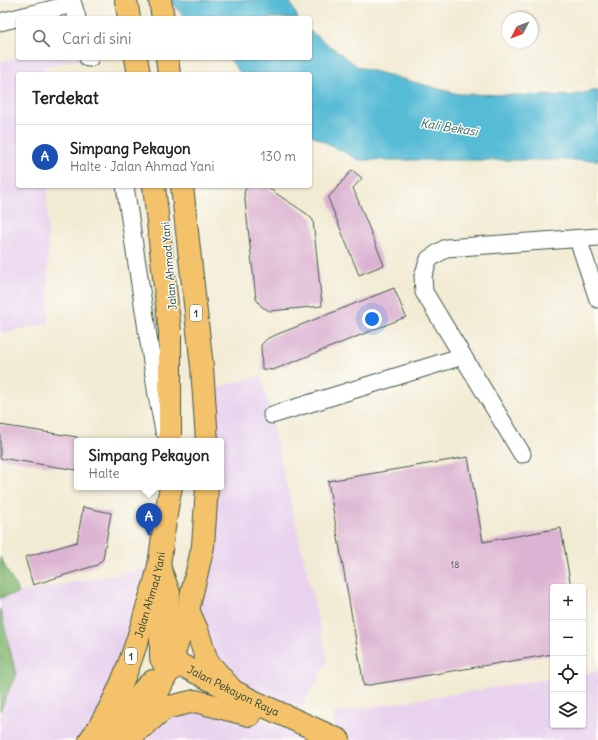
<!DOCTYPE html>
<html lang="id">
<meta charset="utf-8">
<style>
body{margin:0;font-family:Delius,sans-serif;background:#f2f2f2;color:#222}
.controls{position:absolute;right:12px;bottom:12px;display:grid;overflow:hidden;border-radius:4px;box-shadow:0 1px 3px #0004}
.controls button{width:36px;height:36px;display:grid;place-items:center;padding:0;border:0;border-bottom:1px solid #e0e0e0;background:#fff;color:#222;font:20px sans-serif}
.compass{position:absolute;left:502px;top:12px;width:36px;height:36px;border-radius:50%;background:#fff;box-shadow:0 1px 3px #0004;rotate:228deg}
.you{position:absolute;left:372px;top:319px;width:14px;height:14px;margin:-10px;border:3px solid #fff;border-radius:50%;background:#1a73e8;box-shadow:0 0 0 6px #1a73e833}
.badge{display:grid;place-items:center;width:26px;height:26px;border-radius:50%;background:#b45309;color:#fff;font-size:13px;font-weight:700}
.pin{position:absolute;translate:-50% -33px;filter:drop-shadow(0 1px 2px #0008)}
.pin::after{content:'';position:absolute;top:21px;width:14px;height:12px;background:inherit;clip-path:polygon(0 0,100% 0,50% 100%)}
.popup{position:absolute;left:74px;top:438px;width:150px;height:52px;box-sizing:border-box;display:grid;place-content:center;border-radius:4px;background:#fff;filter:drop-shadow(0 1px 3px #0005);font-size:13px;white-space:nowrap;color:#767676}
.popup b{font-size:15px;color:#222}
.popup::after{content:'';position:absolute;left:50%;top:100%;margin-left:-8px;border:8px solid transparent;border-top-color:#fff}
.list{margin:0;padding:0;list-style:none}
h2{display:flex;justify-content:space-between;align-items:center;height:52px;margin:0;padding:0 16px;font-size:17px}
h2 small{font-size:13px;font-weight:400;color:#767676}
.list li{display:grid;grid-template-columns:26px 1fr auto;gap:12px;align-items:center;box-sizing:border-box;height:64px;padding:0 16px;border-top:1px solid #e0e0e0}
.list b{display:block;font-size:15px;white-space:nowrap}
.list p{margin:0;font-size:13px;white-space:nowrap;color:#767676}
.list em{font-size:13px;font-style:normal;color:#767676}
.icon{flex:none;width:22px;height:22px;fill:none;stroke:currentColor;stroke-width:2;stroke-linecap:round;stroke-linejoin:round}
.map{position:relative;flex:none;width:598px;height:740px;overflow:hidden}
.search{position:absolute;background:#fff;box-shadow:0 1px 3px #0004;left:16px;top:16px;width:296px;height:44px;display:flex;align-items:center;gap:10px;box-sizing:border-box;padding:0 14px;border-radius:4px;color:#767676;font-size:15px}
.panel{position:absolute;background:#fff;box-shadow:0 1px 3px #0004;left:16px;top:72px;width:296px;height:116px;border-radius:4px}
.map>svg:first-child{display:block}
.built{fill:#e8d2ee}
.forest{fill:#86b973;stroke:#527b54}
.water{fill:#57bbd5;stroke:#3b7c84}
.building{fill:#dcb3d2}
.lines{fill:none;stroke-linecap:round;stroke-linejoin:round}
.street-casing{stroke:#3f574c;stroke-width:19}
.primary-casing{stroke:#3f574c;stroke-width:24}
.highway-casing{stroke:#3f574c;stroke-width:24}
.street{stroke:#fff;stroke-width:17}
.primary{stroke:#f3c26a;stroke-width:22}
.highway{stroke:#f3c26a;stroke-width:22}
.labels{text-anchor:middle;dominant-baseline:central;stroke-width:3;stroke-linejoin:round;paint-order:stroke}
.number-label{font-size:9px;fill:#4e5a5c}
.shield{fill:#fdfcf7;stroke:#62766e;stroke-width:1}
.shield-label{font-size:10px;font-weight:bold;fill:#1f3d34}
.street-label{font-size:11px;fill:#1f3d34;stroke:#fdfcf7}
.water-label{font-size:12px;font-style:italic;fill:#306364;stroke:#fdfcf7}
</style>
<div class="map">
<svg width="598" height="740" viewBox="0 0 598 740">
<rect width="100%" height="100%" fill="#fdfcf7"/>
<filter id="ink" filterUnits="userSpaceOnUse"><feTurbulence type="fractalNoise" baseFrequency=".025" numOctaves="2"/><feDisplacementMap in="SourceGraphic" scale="8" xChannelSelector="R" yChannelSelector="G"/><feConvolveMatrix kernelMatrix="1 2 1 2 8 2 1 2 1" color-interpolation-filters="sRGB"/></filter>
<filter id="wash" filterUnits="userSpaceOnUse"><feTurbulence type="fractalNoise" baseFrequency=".012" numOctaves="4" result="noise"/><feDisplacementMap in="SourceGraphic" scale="16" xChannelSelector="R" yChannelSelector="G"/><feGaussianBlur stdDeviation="0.9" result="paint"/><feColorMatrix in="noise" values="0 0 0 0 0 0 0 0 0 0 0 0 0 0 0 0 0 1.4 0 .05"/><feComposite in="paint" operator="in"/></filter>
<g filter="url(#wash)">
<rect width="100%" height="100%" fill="#f2ebd4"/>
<path class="built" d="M18,57l71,1 -44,8v8h-27v112h29l2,137 -49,10v-271z
M261,376l67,285 -34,59 -61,-29 -36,-61 10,-143h14v-46h-14l-3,-50z
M0,557l20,36 139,-27 -69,174h-90z
M598,671v69h-259l-7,-4 3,-23 218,-35v47h30v-51z
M165,708l85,7 66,25h-186z"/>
<path class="forest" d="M0,557l19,36 -19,5z
M0,609l16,65 -16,37z"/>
<path class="water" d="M168,0h121l9,18h-111z
M310,31l48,36 100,27 111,2 29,-6v70h-239l-49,-26v-60h-69l-12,-16h81z"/>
<g id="blocks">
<path class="building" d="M352,170l10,8 -9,10 31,77 -25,10 -31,-77z
M247,186h18l42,28 6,6 9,86 -52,5 -8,-4 -6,-8 -12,-107z
M394,288l12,29 -133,53 -11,-1 -1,-24 7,-7z
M0,425l77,12v33l-77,-12z
M468,457l15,85 78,-14 10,59h-18v67l-189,32 -36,-205z
M83,507l28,6 -8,46 -6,6 -64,20 -8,-28 52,-15z"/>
</g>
</g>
<g filter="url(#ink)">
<use href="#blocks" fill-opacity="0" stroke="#3f574c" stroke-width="1"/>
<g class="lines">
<g class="street-casing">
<path id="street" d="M0,22l73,-18 4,14
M88,58h2
M125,186l32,209 7,36
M578,239l20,60
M272,415l191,-59
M522,454l-98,-162 -1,-16 6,-17 17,-11 152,-11"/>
</g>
<g class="primary-casing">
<g id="primary">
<path id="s1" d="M168,672l13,-7 76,38 82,37"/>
</g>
</g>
<g class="highway-casing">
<g id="highway">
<path d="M126,0l3,18"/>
<path d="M160,0l3,18"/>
<path d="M136,58l3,16"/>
<path d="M167,58l2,16"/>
<path d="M154,186l16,146v109"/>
<path d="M182,186l20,181 5,74"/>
<path d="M159,566l10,27 -8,45v20l7,14"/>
<path d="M188,610l9,20 10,31 26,30"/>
<path d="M144,726l21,-18 30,-7 55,14"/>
<path id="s2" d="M90,740c29,-39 46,-92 59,-139 4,-12 8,-24 10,-36 4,-26 6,-52 12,-78"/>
<path d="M110,740c12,-17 27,-48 43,-59"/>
<path d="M130,740l7,-8 31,-60 20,-62 15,-64 4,-59"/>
</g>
</g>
<use href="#street" class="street"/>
<use href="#primary" class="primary"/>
<use href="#highway" class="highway"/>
</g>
</g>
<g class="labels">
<g class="number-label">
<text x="455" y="564">18</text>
</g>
<g class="shield">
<rect x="190" y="305" width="12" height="16" rx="3"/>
<rect x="125" y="648" width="12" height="16" rx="3"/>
</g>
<g class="shield-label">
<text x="196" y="313">1</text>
<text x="131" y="656">1</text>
</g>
<g class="street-label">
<text transform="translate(169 266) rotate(-95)">Jalan Ahmad Yani</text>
<text stroke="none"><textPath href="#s2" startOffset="158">Jalan Ahmad Yani</textPath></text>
<text stroke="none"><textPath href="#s1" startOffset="73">Jalan Pekayon Raya</textPath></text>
</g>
<g class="water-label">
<text transform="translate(449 127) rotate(9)">Kali Bekasi</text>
</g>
</g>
</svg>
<div class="controls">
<button>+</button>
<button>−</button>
<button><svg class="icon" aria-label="locate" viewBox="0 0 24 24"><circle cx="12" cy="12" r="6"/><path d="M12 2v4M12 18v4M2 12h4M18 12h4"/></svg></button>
<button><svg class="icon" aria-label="layers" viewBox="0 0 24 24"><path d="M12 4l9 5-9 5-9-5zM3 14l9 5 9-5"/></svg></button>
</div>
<svg class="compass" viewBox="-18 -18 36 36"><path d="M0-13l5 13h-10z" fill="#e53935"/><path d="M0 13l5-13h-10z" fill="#767676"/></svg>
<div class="you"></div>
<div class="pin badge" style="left:149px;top:536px;background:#1a4fb4">A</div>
<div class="popup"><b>Simpang Pekayon</b>Halte</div>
<div class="search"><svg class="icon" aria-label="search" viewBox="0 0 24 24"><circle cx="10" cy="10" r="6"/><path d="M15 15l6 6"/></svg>Cari di sini</div>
<section class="panel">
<h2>Terdekat<small></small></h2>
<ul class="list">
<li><span class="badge" style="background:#1a4fb4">A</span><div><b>Simpang Pekayon</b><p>Halte · Jalan Ahmad Yani</p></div><em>130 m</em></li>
</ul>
</section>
</div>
